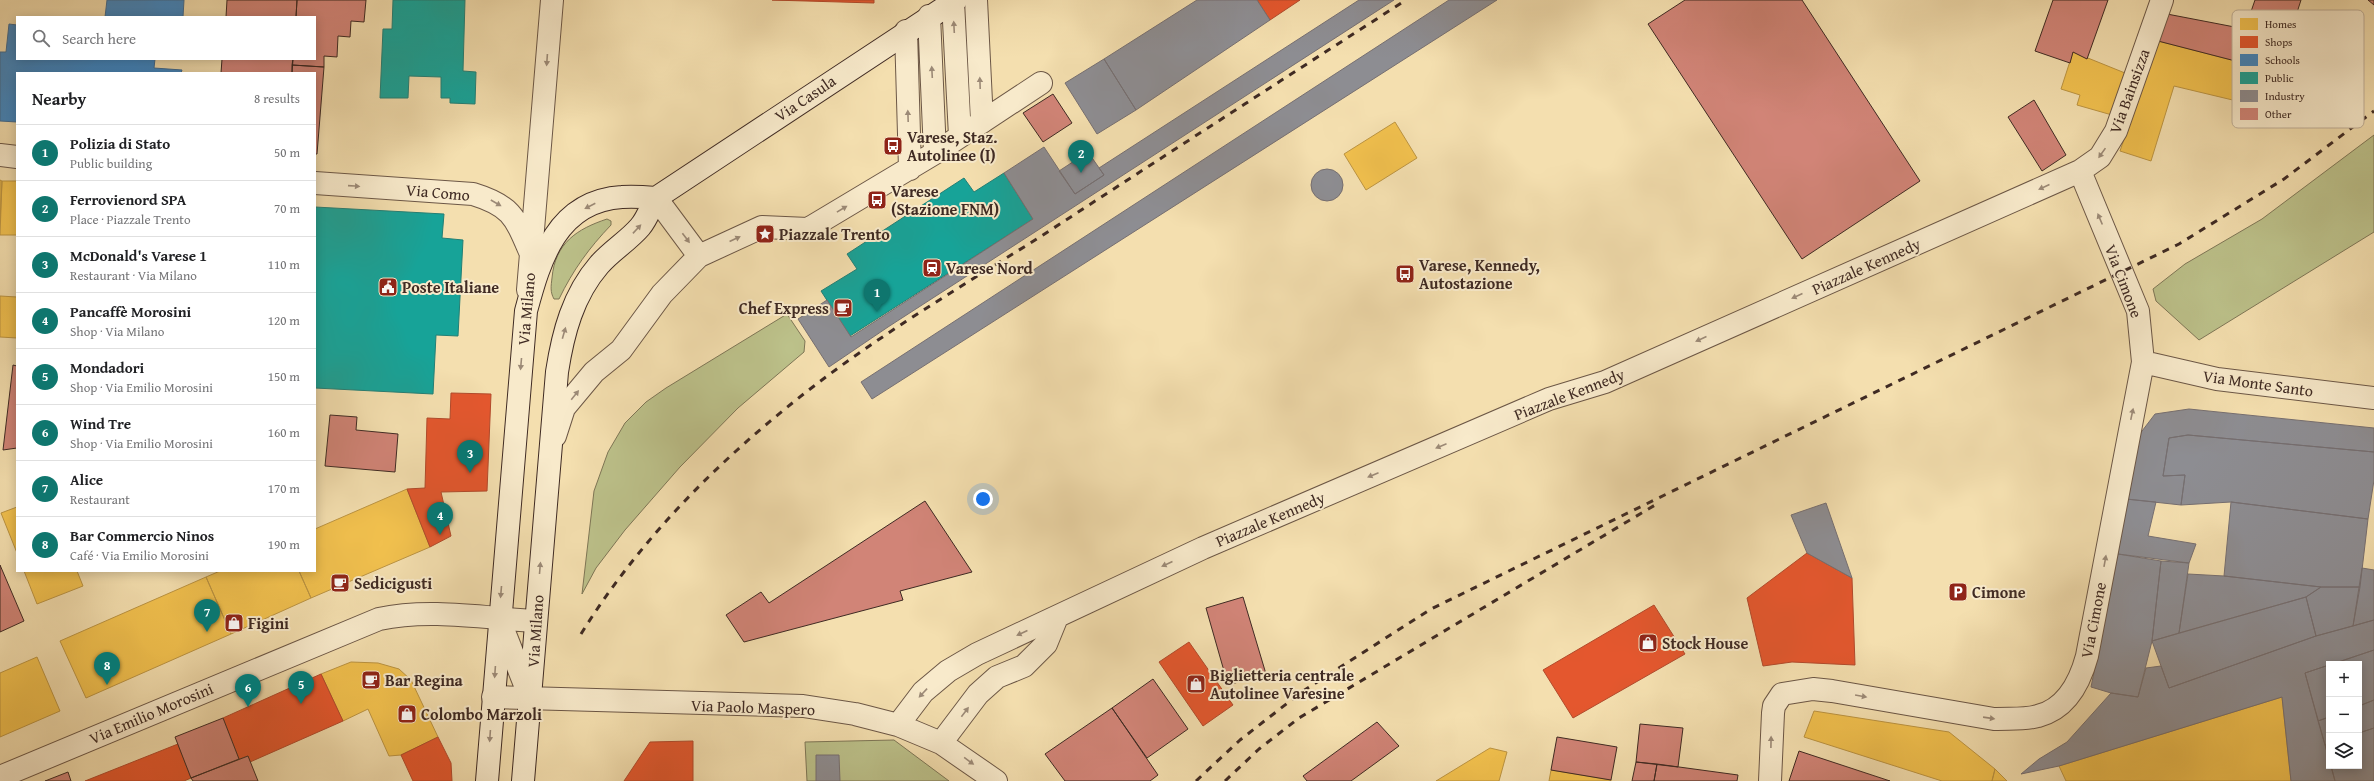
<!DOCTYPE html>
<meta charset="utf-8">
<style>
body{margin:0;font-family:"Gentium Book Plus",serif;background:#f2f2f2;color:#202124}
.controls{position:absolute;right:12px;bottom:12px;display:grid;overflow:hidden;border-radius:0px;box-shadow:0 2px 10px #0003}
.controls button{width:36px;height:36px;display:grid;place-items:center;padding:0;border:0;border-bottom:1px solid #e0e0e0;background:#fff;color:#202124;font:20px sans-serif}
.you{position:absolute;left:983px;top:499px;width:14px;height:14px;margin:-10px;border:3px solid #fff;border-radius:50%;background:#1a73e8;box-shadow:0 0 0 6px #1a73e833}
.badge{display:grid;place-items:center;width:26px;height:26px;border-radius:50%;background:#0f766e;color:#fff;font-size:13px;font-weight:700}
.pin{position:absolute;translate:-50% -33px;filter:drop-shadow(0 1px 2px #0008)}
.pin::after{content:'';position:absolute;top:21px;width:14px;height:12px;background:inherit;clip-path:polygon(0 0,100% 0,50% 100%)}
.list{margin:0;padding:0;list-style:none}
h2{display:flex;justify-content:space-between;align-items:center;height:52px;margin:0;padding:0 16px;font-size:17px}
h2 small{font-size:13px;font-weight:400;color:#757577}
.list li{display:grid;grid-template-columns:26px 1fr auto;gap:12px;align-items:center;box-sizing:border-box;height:56px;padding:0 16px;border-top:1px solid #e0e0e0}
.list b{display:block;font-size:15px;white-space:nowrap}
.list p{margin:0;font-size:13px;white-space:nowrap;color:#757577}
.list em{font-size:13px;font-style:normal;color:#757577}
.icon{flex:none;width:22px;height:22px;fill:none;stroke:currentColor;stroke-width:2;stroke-linecap:round;stroke-linejoin:round}
.map{position:relative;flex:none;width:2374px;height:781px;overflow:hidden}
.search{position:absolute;background:#fff;box-shadow:0 2px 10px #0003;left:16px;top:16px;width:300px;height:44px;display:flex;align-items:center;gap:10px;box-sizing:border-box;padding:0 14px;border-radius:0px;color:#757577;font-size:15px}
.panel{position:absolute;background:#fff;box-shadow:0 2px 10px #0003;left:16px;top:72px;width:300px;height:500px;border-radius:0px}
.map>svg:first-child{display:block}
.green{fill:#bcc18a;stroke:#7e7656}
.homes{fill:#f2c14e;stroke:#bc9441}
.shops{fill:#e4572e;stroke:#b24a2b}
.schools{fill:#3f88c5;stroke:#3f6c94}
.public{fill:#17a398;stroke:#237f75}
.industry{fill:#8d8d92;stroke:#766f71}
.building{fill:#d18477;stroke:#3f2a23}
.lines{fill:none;stroke-linecap:round;stroke-linejoin:round}
.street-casing{stroke:#6c5746;stroke-width:24}
.secondary-casing{stroke:#3f2a23;stroke-width:24}
.street{stroke:#f8eacb;stroke-width:22}
.secondary{stroke:#f8eacb;stroke-width:22}
.rail{stroke:#3f2a23;stroke-width:3;stroke-dasharray:7 7;stroke-linecap:butt}
.oneway{fill:#9c8a77}
.labels{text-anchor:middle;dominant-baseline:central;stroke-width:4;stroke-linejoin:round;paint-order:stroke}
.street-label{font-size:16px;fill:#3f2a23;stroke:#f8eacb}
.poi-label{font-size:16px;font-weight:bold;fill:#3f2a23;stroke:#f8eacb;text-anchor:start}
.key{fill:#f8eacb;stroke:#c0b099;stroke-width:1}
.key-label{font-size:11px;fill:#3f2a23}
</style>
<div class="map">
<svg width="2374" height="781" viewBox="0 0 2374 781">
<rect width="100%" height="100%" fill="#f4dfaf"/>
<filter id="stains"><feTurbulence type="fractalNoise" baseFrequency=".005" numOctaves="4"/><feColorMatrix values="0 0 0 0 .2 0 0 0 0 .09 0 0 0 0 .02 0 0 0 .5 -.17"/></filter>
<radialGradient id="worn" r=".72"><stop offset=".6" stop-color="#630" stop-opacity="0"/><stop offset="1" stop-color="#630" stop-opacity=".3"/></radialGradient>
<path class="green" d="M2374,135v97l-175,108 -43,-39 -3,-12 32,-25 77,-45z
M607,219l4,2v4c-22,23 -38,45 -52,74h-5c-4,-7 -3,-13 -2,-21 3,-35 25,-49 55,-59z
M787,314l18,27 -1,11 -66,56 -58,59 -55,63 -29,38 -14,26 12,-103 14,-39 17,-29 21,-21 20,-14z
M894,740l55,41h-142l-2,-39z"/>
<path class="homes" d="M2158,41l120,31 -37,30 -67,-16 -23,75 -31,-10z
M2073,52l52,21 -13,42 -35,-10 3,-10 -19,-6z
M1395,122l22,36 -51,32 -22,-36z
M0,180l2,1 -2,40z
M2,181h15v54h-17z
M0,296l17,1v41l-17,-1z
M407,489l23,58 -119,51 -12,-27h16v-42z
M17,507v46l-16,-40z
M24,571h53l6,15 -46,18z
M220,571h79l12,27 -80,36 -25,-57z
M206,577l25,57 -145,64 -26,-57z
M37,657l23,54 -60,26v-64z
M351,662l27,1 21,6 12,11 27,57 -37,18 -12,1 -21,-47 -25,12 -22,-47z
M2282,697l9,84h-225l-7,-15z
M1814,711l135,21 46,37 -3,12h-50l-138,-44z
M1490,748l17,4 -8,29h-63z
M1995,769l12,12h-15z
M1551,770l60,10v1h-62z"/>
<path class="shops" d="M772,0h102v3z
M1257,0h43l-30,20z
M451,393l40,1 -4,97 -46,1 10,44 -21,11 -23,-58 18,-1 2,-70 23,1z
M1807,553l45,25 3,87 -63,-3 -29,4 -16,-68z
M1654,605l31,49 -112,64 -30,-48z
M1189,642l44,63 -30,21 -44,-64z
M321,674l22,47 -93,41 -2,-6 -9,3 -16,-41z
M438,737l13,26 1,18h-39l-12,-26z
M693,741v40h-69l26,-39z
M178,744l13,34 -7,3h-99z"/>
<path class="schools" d="M107,0h77l-1,17h-78z
M9,24l8,1v34h138l-1,9 28,2 -1,3h-164v49l-17,-1v-69h6z"/>
<path class="public" d="M393,0h72l-2,71 13,1 -1,32 -25,-1v-5h-9v-21l-32,-1 -1,22h-28l3,-69h9z
M1004,173l29,46 -183,117 -29,-45 36,-22 -10,-15 117,-76 10,14z
M315,207l129,7 -2,24 21,2 -5,96 -22,-1 -3,59 -118,-6z"/>
<path class="industry" d="M1197,0h60l13,20 -134,90 -32,-51z
M1359,0h35l-506,327 -59,40 -31,-48 29,-19 24,37 182,-118 -29,-46 40,-26 31,47 29,-19 -5,-7z
M1449,0h48l-625,399 -11,-17z
M1104,59l32,51 -39,24 -32,-51z
M1088,152l16,23 -29,19 -16,-23z
M1311 185a16 16 0 1 1 32 0a16 16 0 1 1-32 0Z
M2189,409l185,19v24l-186,-17 -19,3 -6,38 22,-1 -4,30 -55,-6 13,-64 16,-21z
M2188,435l186,17v28l-6,39 -137,-17 -50,3 4,-30 -22,1 6,-38z
M2126,499l30,3 -8,34 48,8 -7,19 -71,-9z
M2231,502l137,17 -8,68h-39l-97,-11z
M1826,503l26,75 -45,-25 -16,-38z
M2118,554l43,7 -9,80 -14,56 -27,-4 -20,-6z
M2161,561l28,2 -10,70 -27,8z
M2362,568l12,2v50l-21,6z
M2188,574l36,2 97,11 -15,10 -127,36z
M2321,587h39l-7,39 -37,10 -10,-39z
M2306,597l10,39 -147,52 -17,-47z
M2374,620v30l-69,23 24,86v7h2l4,15h-44l-9,-84 -223,69 -38,8 18,-15 28,-17 44,-49 27,4 8,-29 15,-2 8,22 147,-52z
M2374,650v50l-15,6v-42h-26z
M2329,665v52l-11,4 -13,-48z
M2374,700v28l-15,5v-27z
M2329,717v27l-4,1 -7,-24z
M2374,728v53h-39l-4,-15h28v-33z
M2329,744v15l-4,-14z
M816,755h23l1,26h-24z"/>
<path class="building" d="M227,0h70l-1,17h-70z
M297,0h69l-2,22 -13,-1 -1,16 -12,-1 -1,21 -13,-1v11l-32,-2 1,-6h22v-42h-19z
M1685,0h117l118,181 -118,78 -154,-235z
M2053,0h55l-21,59 -14,-7 -3,11 -35,-12z
M2255,0h46l-23,72 -120,-31 9,-27 78,15z
M2368,0h6v5z
M222,59h71l-1,14h-71z
M292,65l32,2 -7,87h-2v-81h-23z
M1053,94l19,29 -29,19 -20,-29z
M2034,100l32,55 -24,16 -34,-54z
M13,365l4,1v82l-14,2z
M330,415l27,2 -1,13 42,4 -3,38 -70,-6z
M925,501l47,71 -72,19 3,9 -159,42 -18,-27 35,-23 8,11z
M0,565l24,56 -24,11z
M1243,597l23,77 -38,11 -22,-77z
M1153,679l35,50 -41,29 -35,-50z
M1112,708l46,67 -8,6h-85l-20,-27z
M223,718l16,41 -48,19 -16,-41z
M1377,722l22,24 -48,35h-44l-4,-5z
M1640,724l43,4 -5,39 -42,-5z
M1557,737l60,10 -6,33 -60,-10z
M1799,751l91,30h-101z
M248,756l10,25h-65l-2,-3z
M1636,762l21,2 -3,17h-22z
M1657,764l81,11 -1,6h-83z
M68,772l3,9h-26z"/>
<g class="lines">
<g class="street-casing">
<path id="street" d="M976,0l6,122
M953,2l7,134
M929,16l6,137
M906,31l4,138
M0,155l17,2
M315,183l158,11c39,12 42,23 58,60
M656,198l43,58
M528,290l24,-290
M2143,362l74,17 157,19
M555,436l9,-28 30,-36 27,-22 41,-56 37,-38 63,-29 46,2 127,-76 106,-70
M499,619l32,81
M493,697l310,9 52,8 43,11 43,18 55,38
M898,725l25,-33 25,-21 29,-17 226,-106 346,-149 56,-17 475,-211 20,-14 16,-26 46,-131
M941,743l37,-49 19,-17 27,-11 22,-22 11,-27
M0,777l379,-158c50,-11 105,-1 156,2
M1770,781l3,-68 1,-7 8,-12 31,-5 19,2 162,28c14,-1 30,1 44,-3 28,-7 42,-34 49,-60l56,-294 -5,-51 -58,-140"/>
</g>
<g class="secondary-casing">
<path id="secondary" d="M487,781l39,-470c14,-52 31,-110 96,-114 11,-1 23,0 34,1
M523,781l34,-409c6,-39 16,-77 42,-107 12,-14 29,-24 41,-38 7,-8 11,-20 16,-29l300,-198"/>
</g>
<use href="#street" class="street"/>
<use href="#secondary" class="secondary"/>
<path class="rail" d="M581,634c54,-87 125,-161 204,-225 80,-66 171,-119 258,-174 121,-79 242,-157 363,-235
M1196,781l44,-41 63,-49 128,-82 748,-365 105,-65 90,-68
M1225,781l34,-32 40,-31 356,-213"/>
</g>
<defs><path id="oneway-solid" d="M-6-.8H1V-3.2L6.5 0L1 3.2V.8H-6Z"/></defs>
<g class="oneway">
<use href="#oneway-solid" transform="translate(954 27) rotate(-93)"/>
<use href="#oneway-solid" transform="translate(547 60) rotate(94)"/>
<use href="#oneway-solid" transform="translate(932 72) rotate(-93)"/>
<use href="#oneway-solid" transform="translate(980 83) rotate(-92)"/>
<use href="#oneway-solid" transform="translate(908 116) rotate(-92)"/>
<use href="#oneway-solid" transform="translate(2102 153) rotate(125)"/>
<use href="#oneway-solid" transform="translate(354 186) rotate(4)"/>
<use href="#oneway-solid" transform="translate(2044 187) rotate(156)"/>
<use href="#oneway-solid" transform="translate(496 203) rotate(30)"/>
<use href="#oneway-solid" transform="translate(590 206) rotate(153)"/>
<use href="#oneway-solid" transform="translate(842 209) rotate(-31)"/>
<use href="#oneway-solid" transform="translate(2100 219) rotate(-113)"/>
<use href="#oneway-solid" transform="translate(637 229) rotate(-47)"/>
<use href="#oneway-solid" transform="translate(686 238) rotate(53)"/>
<use href="#oneway-solid" transform="translate(735 239) rotate(-25)"/>
<use href="#oneway-solid" transform="translate(1797 296) rotate(156)"/>
<use href="#oneway-solid" transform="translate(564 333) rotate(-74)"/>
<use href="#oneway-solid" transform="translate(1701 339) rotate(156)"/>
<use href="#oneway-solid" transform="translate(521 364) rotate(95)"/>
<use href="#oneway-solid" transform="translate(575 395) rotate(-51)"/>
<use href="#oneway-solid" transform="translate(2132 414) rotate(-78)"/>
<use href="#oneway-solid" transform="translate(1441 446) rotate(157)"/>
<use href="#oneway-solid" transform="translate(1373 475) rotate(157)"/>
<use href="#oneway-solid" transform="translate(2105 561) rotate(-80)"/>
<use href="#oneway-solid" transform="translate(1167 564) rotate(156)"/>
<use href="#oneway-solid" transform="translate(540 568) rotate(-85)"/>
<use href="#oneway-solid" transform="translate(501 592) rotate(95)"/>
<use href="#oneway-solid" transform="translate(1022 633) rotate(155)"/>
<use href="#oneway-solid" transform="translate(495 672) rotate(94)"/>
<use href="#oneway-solid" transform="translate(923 693) rotate(133)"/>
<use href="#oneway-solid" transform="translate(1861 696) rotate(10)"/>
<use href="#oneway-solid" transform="translate(965 712) rotate(-53)"/>
<use href="#oneway-solid" transform="translate(1989 718) rotate(8)"/>
<use href="#oneway-solid" transform="translate(490 736) rotate(94)"/>
<use href="#oneway-solid" transform="translate(1771 742) rotate(-89)"/>
<use href="#oneway-solid" transform="translate(969 761) rotate(36)"/>
</g>
<defs>
<g id="bus-square" transform="scale(1)"><rect x="-9" y="-9" width="18" height="18" rx="4" fill="#8f2418" stroke="#f8eacb"/><path d="M-5-6H5V4H4V6H2V4H-2V6H-4V4H-5ZM-3.5-4V0h7V-4ZM-3.5 1.2v1.5H-2V1.2ZM2 1.2v1.5H3.5V1.2Z" fill="#fff"/></g>
<g id="sight-square" transform="scale(1)"><rect x="-9" y="-9" width="18" height="18" rx="4" fill="#8f2418" stroke="#f8eacb"/><path d="M0-6L1.8-2.2L6-1.7L2.9 1.2L3.7 5.4L0 3.3L-3.7 5.4L-2.9 1.2L-6-1.7L-1.8-2.2Z" fill="#fff"/></g>
<g id="station-square" transform="scale(1)"><rect x="-9" y="-9" width="18" height="18" rx="4" fill="#8f2418" stroke="#f8eacb"/><path d="M-3-6H3Q5-6 5-4V2Q5 4 3 4L4.5 6H3L1.5 4h-3L-3 6H-4.5L-3 4Q-5 4-5 2V-4Q-5-6-3-6ZM-3.5-4v3h7v-3ZM-3.5 1v1.5H-2V1ZM2 1v1.5H3.5V1Z" fill="#fff"/></g>
<g id="civic-square" transform="scale(1)"><rect x="-9" y="-9" width="18" height="18" rx="4" fill="#8f2418" stroke="#f8eacb"/><path d="M-.6-6.5H3V-4.5H.6V-3L4-1V1h2V6H-6V1h2V-1L-.6-3ZM-1.2 2.5V6h2.4V2.5Z" fill="#fff"/></g>
<g id="cafe-square" transform="scale(1)"><rect x="-9" y="-9" width="18" height="18" rx="4" fill="#8f2418" stroke="#f8eacb"/><path d="M-5.5-4.5H6V0H3Q3 3.5 0 3.5H-2.5Q-5.5 3.5-5.5 0ZM3-3.2v2h1.7v-2ZM-6 4.5H4V6H-6Z" fill="#fff"/></g>
<g id="parking-square" transform="scale(1)"><rect x="-9" y="-9" width="18" height="18" rx="4" fill="#8f2418" stroke="#f8eacb"/><path d="M-3.5-5.5H1a3.5 3.5 0 0 1 0 7H-1V5.5H-3.5ZM-1-3.4V-.6H.8a1.4 1.4 0 0 0 0-2.8Z" fill="#fff"/></g>
<g id="shop-square" transform="scale(1)"><rect x="-9" y="-9" width="18" height="18" rx="4" fill="#8f2418" stroke="#f8eacb"/><path d="M-5-2.5h2.3a2.7 3.5 0 0 1 5.4 0H5L5.5 6h-11ZM-1.5-2.5h3a1.5 2.3 0 0 0-3 0Z" fill="#fff"/></g>
</defs>
<g fill-rule="evenodd">
<use href="#bus-square" x="893" y="146"/>
<use href="#bus-square" x="877" y="200"/>
<use href="#sight-square" x="765" y="234"/>
<use href="#station-square" x="932" y="268"/>
<use href="#bus-square" x="1405" y="274"/>
<use href="#civic-square" x="388" y="287"/>
<use href="#cafe-square" x="843" y="308"/>
<use href="#cafe-square" x="340" y="583"/>
<use href="#parking-square" x="1958" y="592"/>
<use href="#shop-square" x="234" y="623"/>
<use href="#shop-square" x="1648" y="643"/>
<use href="#cafe-square" x="371" y="680"/>
<use href="#shop-square" x="1196" y="684"/>
<use href="#shop-square" x="407" y="714"/>
</g>
<g class="labels">
<g class="street-label">
<text transform="translate(2129 91) rotate(-70)">Via Bainsizza</text>
<text transform="translate(805 98) rotate(-34)">Via Casula</text>
<text transform="translate(438 192) rotate(5)">Via Como</text>
<text transform="translate(1866 266) rotate(-24)">Piazzale Kennedy</text>
<text transform="translate(2124 281) rotate(69)">Via Cimone</text>
<text transform="translate(526 309) rotate(-85)">Via Milano</text>
<text transform="translate(2258 383) rotate(8)">Via Monte Santo</text>
<text transform="translate(1569 394) rotate(-21)">Piazzale Kennedy</text>
<text transform="translate(1270 519) rotate(-23)">Piazzale Kennedy</text>
<text transform="translate(2093 620) rotate(-79)">Via Cimone</text>
<text transform="translate(535 631) rotate(-86)">Via Milano</text>
<text transform="translate(753 707) rotate(2)">Via Paolo Maspero</text>
<text transform="translate(151 713) rotate(-23)">Via Emilio Morosini</text>
</g>
<g class="poi-label">
<text x="907" y="137">Varese, Staz.<tspan x="907" dy="18">Autolinee (I)</tspan></text>
<text x="891" y="191">Varese<tspan x="891" dy="18">(Stazione FNM)</tspan></text>
<text x="779" y="234">Piazzale Trento</text>
<text x="1419" y="265">Varese, Kennedy,<tspan x="1419" dy="18">Autostazione</tspan></text>
<text x="946" y="268">Varese Nord</text>
<text x="402" y="287">Poste Italiane</text>
<text x="829" y="308" text-anchor="end">Chef Express</text>
<text x="354" y="583">Sedicigusti</text>
<text x="1972" y="592">Cimone</text>
<text x="248" y="623">Figini</text>
<text x="1662" y="643">Stock House</text>
<text x="1210" y="675">Biglietteria centrale<tspan x="1210" dy="18">Autolinee Varesine</tspan></text>
<text x="385" y="680">Bar Regina</text>
<text x="421" y="714">Colombo Marzoli</text>
</g>
</g>
<rect x="2232" y="10" width="132" height="118" rx="6" class="key"/>
<rect x="2240" y="18" width="18" height="12" fill="#f2c14e"/>
<rect x="2240" y="36" width="18" height="12" fill="#e4572e"/>
<rect x="2240" y="54" width="18" height="12" fill="#3f88c5"/>
<rect x="2240" y="72" width="18" height="12" fill="#17a398"/>
<rect x="2240" y="90" width="18" height="12" fill="#8d8d92"/>
<rect x="2240" y="108" width="18" height="12" fill="#d18477"/>
<g class="key-label">
<text x="2265" y="28">Homes</text>
<text x="2265" y="46">Shops</text>
<text x="2265" y="64">Schools</text>
<text x="2265" y="82">Public</text>
<text x="2265" y="100">Industry</text>
<text x="2265" y="118">Other</text>
</g>
<rect width="100%" height="100%" filter="url(#stains)"/>
<rect width="100%" height="100%" fill="url(#worn)"/>
</svg>
<div class="controls">
<button>+</button>
<button>−</button>
<button><svg class="icon" aria-label="layers" viewBox="0 0 24 24"><path d="M12 4l9 5-9 5-9-5zM3 14l9 5 9-5"/></svg></button>
</div>
<div class="you"></div>
<div class="pin badge" style="left:877px;top:312px">1</div>
<div class="pin badge" style="left:1081px;top:173px">2</div>
<div class="pin badge" style="left:470px;top:473px">3</div>
<div class="pin badge" style="left:440px;top:535px">4</div>
<div class="pin badge" style="left:301px;top:704px">5</div>
<div class="pin badge" style="left:248px;top:707px">6</div>
<div class="pin badge" style="left:207px;top:632px">7</div>
<div class="pin badge" style="left:107px;top:685px">8</div>
<div class="search"><svg class="icon" aria-label="search" viewBox="0 0 24 24"><circle cx="10" cy="10" r="6"/><path d="M15 15l6 6"/></svg>Search here</div>
<section class="panel">
<h2>Nearby<small>8 results</small></h2>
<ul class="list">
<li><span class="badge">1</span><div><b>Polizia di Stato</b><p>Public building</p></div><em>50 m</em></li>
<li><span class="badge">2</span><div><b>Ferrovienord SPA</b><p>Place · Piazzale Trento</p></div><em>70 m</em></li>
<li><span class="badge">3</span><div><b>McDonald's Varese 1</b><p>Restaurant · Via Milano</p></div><em>110 m</em></li>
<li><span class="badge">4</span><div><b>Pancaffè Morosini</b><p>Shop · Via Milano</p></div><em>120 m</em></li>
<li><span class="badge">5</span><div><b>Mondadori</b><p>Shop · Via Emilio Morosini</p></div><em>150 m</em></li>
<li><span class="badge">6</span><div><b>Wind Tre</b><p>Shop · Via Emilio Morosini</p></div><em>160 m</em></li>
<li><span class="badge">7</span><div><b>Alice</b><p>Restaurant</p></div><em>170 m</em></li>
<li><span class="badge">8</span><div><b>Bar Commercio Ninos</b><p>Café · Via Emilio Morosini</p></div><em>190 m</em></li>
</ul>
</section>
</div>
